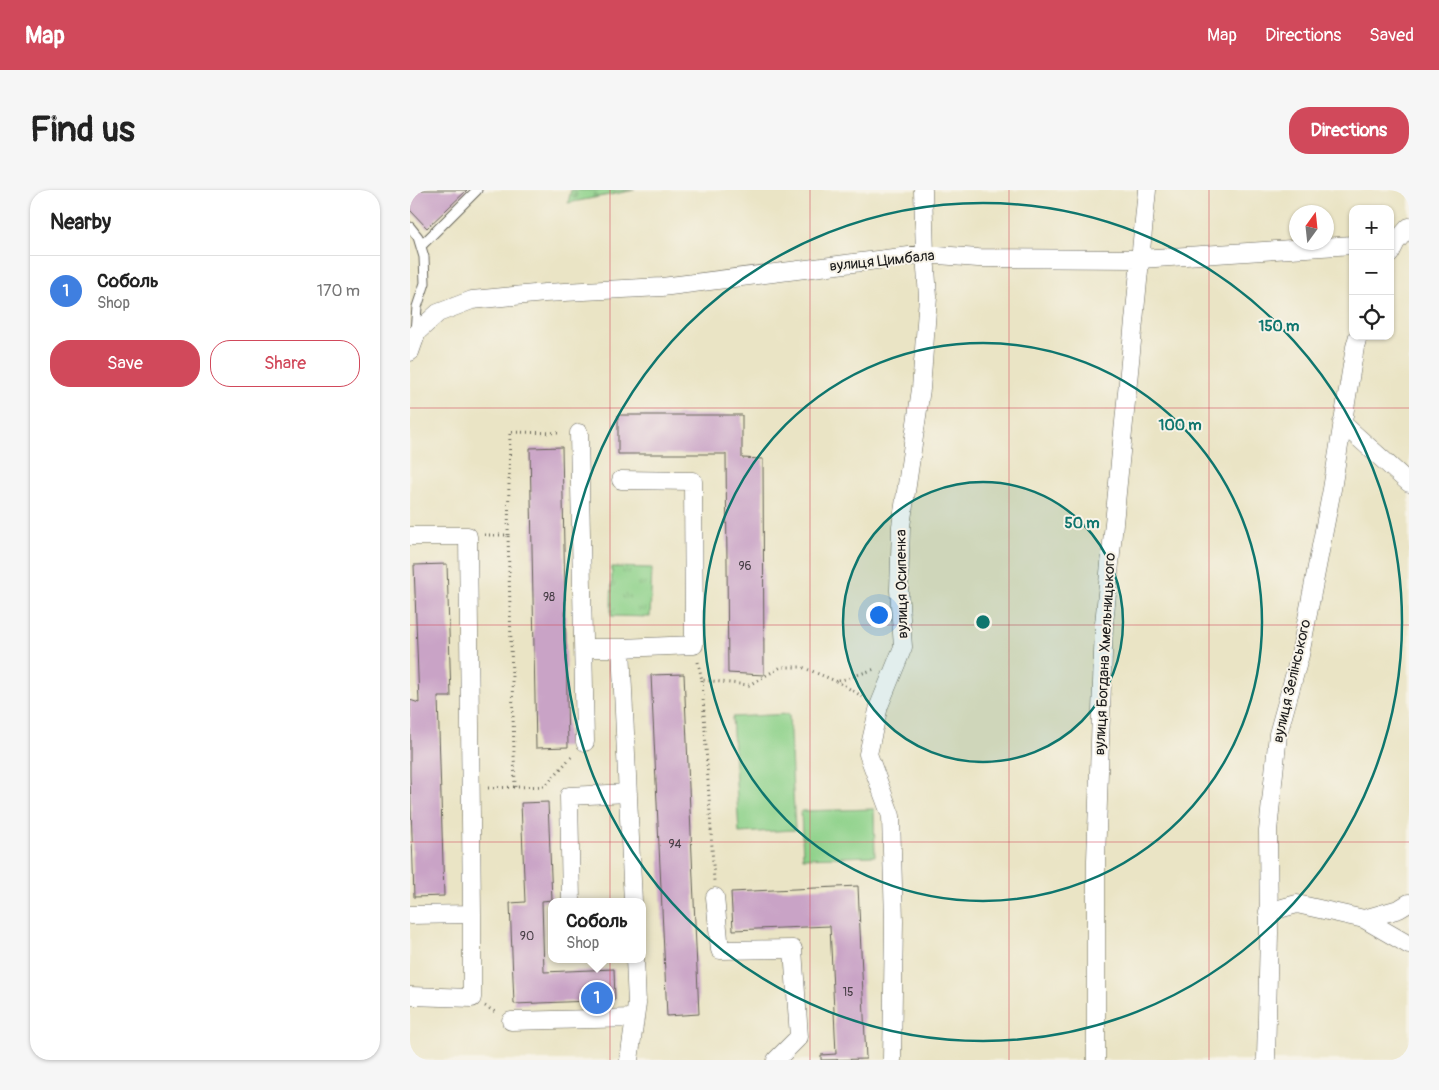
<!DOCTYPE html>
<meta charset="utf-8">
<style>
body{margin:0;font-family:Pangolin,sans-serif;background:#f6f6f6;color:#222}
.controls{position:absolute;right:15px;top:15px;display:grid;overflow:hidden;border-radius:10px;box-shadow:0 1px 4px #0004}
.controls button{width:45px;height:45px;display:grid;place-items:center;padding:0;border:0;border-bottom:1px solid #e0e0e0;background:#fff;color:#222;font:25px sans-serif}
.compass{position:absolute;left:879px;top:15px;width:45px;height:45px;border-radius:50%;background:#fff;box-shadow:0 1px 4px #0004;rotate:15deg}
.you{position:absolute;left:468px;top:424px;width:18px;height:18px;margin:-12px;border:4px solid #fff;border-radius:50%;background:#1a73e8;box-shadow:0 0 0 8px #1a73e833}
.badge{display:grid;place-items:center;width:32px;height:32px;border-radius:50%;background:#d1495b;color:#fff;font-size:16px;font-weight:700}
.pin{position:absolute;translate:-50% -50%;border:2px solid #fff;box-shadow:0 1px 5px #0006}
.popup{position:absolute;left:138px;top:708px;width:98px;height:65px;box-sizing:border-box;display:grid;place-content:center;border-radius:10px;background:#fff;filter:drop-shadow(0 1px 4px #0005);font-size:16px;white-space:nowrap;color:#767676}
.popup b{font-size:19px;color:#222}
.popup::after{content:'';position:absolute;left:50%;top:100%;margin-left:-10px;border:10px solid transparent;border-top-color:#fff}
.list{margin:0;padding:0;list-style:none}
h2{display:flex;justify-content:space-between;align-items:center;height:65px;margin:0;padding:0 20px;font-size:21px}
h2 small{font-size:16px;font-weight:400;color:#767676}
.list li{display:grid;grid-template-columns:32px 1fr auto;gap:15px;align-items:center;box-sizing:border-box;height:70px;padding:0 20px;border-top:1px solid #e0e0e0}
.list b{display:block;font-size:19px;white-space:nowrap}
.list p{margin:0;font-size:16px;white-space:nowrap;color:#767676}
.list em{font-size:16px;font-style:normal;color:#767676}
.actions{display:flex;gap:10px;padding:15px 20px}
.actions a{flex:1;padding:11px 0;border:1px solid #d1495b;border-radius:20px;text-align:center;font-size:18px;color:#d1495b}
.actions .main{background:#d1495b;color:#fff}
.icon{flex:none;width:28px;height:28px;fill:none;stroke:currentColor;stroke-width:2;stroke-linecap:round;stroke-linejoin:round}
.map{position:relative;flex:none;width:999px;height:870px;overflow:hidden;border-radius:20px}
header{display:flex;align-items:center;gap:30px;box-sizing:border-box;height:70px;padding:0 25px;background:#d1495b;color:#fff}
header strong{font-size:24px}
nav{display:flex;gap:28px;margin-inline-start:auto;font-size:18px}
.intro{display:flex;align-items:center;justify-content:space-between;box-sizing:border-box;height:120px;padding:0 30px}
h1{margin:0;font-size:35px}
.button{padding:12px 22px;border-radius:20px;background:#d1495b;color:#fff;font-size:18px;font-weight:700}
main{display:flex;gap:30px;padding:0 30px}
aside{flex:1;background:#fff;border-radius:20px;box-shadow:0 1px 4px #0004}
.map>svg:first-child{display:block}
.grass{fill:#8dd189;stroke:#547652}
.cemetery{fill:url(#cemetery-stones);stroke:#547652}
.park{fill:url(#park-tufts);stroke:#547652}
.building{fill:#c9a3c6}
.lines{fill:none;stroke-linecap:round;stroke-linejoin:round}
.service-casing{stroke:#646257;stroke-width:11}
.minor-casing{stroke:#646257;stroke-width:19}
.path{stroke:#646257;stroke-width:3;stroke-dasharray:1 4;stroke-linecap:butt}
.service{stroke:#fff;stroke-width:9}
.minor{stroke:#fff;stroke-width:18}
.grid{fill:none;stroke:#d1495b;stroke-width:1;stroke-opacity:0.55}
.ring{fill:none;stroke:#0f766e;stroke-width:2.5}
.labels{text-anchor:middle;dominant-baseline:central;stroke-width:4;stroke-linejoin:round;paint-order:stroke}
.number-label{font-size:12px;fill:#473e46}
.street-label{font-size:15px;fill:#1c1c1c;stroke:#f7f3e8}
.centre{fill:#0f766e;stroke:#f7f3e8;stroke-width:2.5}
.ring-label{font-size:15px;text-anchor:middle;font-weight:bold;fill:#0f766e;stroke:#f7f3e8;stroke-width:4;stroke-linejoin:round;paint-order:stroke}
</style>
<header>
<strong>Map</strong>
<nav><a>Map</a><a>Directions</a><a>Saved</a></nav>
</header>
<div class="intro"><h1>Find us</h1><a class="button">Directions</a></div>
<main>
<aside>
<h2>Nearby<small></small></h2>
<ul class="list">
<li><span class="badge" style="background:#3f7fe0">1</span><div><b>Соболь</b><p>Shop</p></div><em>170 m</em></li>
</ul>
<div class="actions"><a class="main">Save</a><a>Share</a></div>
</aside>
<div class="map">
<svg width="999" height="870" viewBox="0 0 999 870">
<defs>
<pattern id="cemetery-stones" width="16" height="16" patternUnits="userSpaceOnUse" patternTransform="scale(1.25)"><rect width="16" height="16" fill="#8dd189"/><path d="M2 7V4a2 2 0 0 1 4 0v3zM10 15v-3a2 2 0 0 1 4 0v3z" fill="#79b376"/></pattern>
<pattern id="park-tufts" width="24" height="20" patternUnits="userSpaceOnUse" patternTransform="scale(1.25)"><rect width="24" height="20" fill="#8dd189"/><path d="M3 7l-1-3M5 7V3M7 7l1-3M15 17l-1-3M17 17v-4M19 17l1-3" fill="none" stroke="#79b376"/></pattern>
</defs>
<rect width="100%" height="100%" fill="#f7f3e8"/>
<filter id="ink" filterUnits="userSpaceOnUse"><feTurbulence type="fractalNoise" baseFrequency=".02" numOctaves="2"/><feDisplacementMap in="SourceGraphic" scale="10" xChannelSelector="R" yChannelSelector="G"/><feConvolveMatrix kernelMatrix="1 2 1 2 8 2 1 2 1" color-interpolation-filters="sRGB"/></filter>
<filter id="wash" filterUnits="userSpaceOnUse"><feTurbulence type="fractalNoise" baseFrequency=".0096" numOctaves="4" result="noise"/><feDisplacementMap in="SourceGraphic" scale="20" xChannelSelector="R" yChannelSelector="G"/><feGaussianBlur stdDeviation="1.12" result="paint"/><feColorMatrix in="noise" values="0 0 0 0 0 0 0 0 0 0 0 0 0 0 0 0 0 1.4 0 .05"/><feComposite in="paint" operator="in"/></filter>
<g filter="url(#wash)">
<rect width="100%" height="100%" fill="#eae4c5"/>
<path class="grass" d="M379,524l6,116 -56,3 -7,-116z
M464,619l1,47 -72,2 -2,-47z"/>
<path class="cemetery" d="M161,0h64l-67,13z"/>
<path class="park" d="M202,377l40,1 -2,49 -39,-1z"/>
<g id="blocks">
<path class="building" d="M0,0h57l-40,38 -17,-18z
M208,225h124v43l21,1 1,216 -36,-2 -2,-219h-108z
M152,257l6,300 -32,1 -6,-300z
M37,374l4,133h-13l6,199 -30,1 -4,-121v-76l9,3 -5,-138z
M274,484l15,340 -32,2 -16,-341z
M138,612l4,98 -10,1 2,71 70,-3 1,31 -101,4 -4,-101 15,-1 -4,-99z
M448,696l8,173 -45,1v-5l15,-1 -6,-128 -97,4 -2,-38z"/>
</g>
</g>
<g filter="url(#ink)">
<use href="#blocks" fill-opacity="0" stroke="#646257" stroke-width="1"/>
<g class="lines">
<g class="service-casing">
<path id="service" d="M0,37l8,10 6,20 1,26 -8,24 -2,24
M11,56l56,-56"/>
</g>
<g class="minor-casing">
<path id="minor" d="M980,64l6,-12 13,-15
M0,162l7,-20 21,-19 34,-13 73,-7 117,-6 263,-33 53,4 162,1 213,-14
M932,233l67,60
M169,243l6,309
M211,290l72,1 1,164 -73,3 12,254
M0,346h58l4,378 -62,1
M174,458h37
M305,707l5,53 73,-1 6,88 -23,23
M161,712l-2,-106 59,-3
M858,722l29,-8 67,15 45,26
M954,729l35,-10 10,-6
M0,806l62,2v-84
M101,831l124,-3
M219,870l8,-56 -2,-45
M482,870l2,-139 -3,-105 -23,-62 11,-48 24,-59 -4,-57 2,-64 20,-137 7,-92 -3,-43 -2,-64
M686,870v-200l8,-236 43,-434
M856,870l3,-127 -1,-102 10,-97 22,-79 32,-166 23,-142 3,-11"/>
</g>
<path class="path" d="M74,345h24l7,252
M98,345l2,-103 52,1
M288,472l4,18 47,5 32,-18h21l36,15 27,16
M292,490l12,201
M429,491l36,-12
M78,598l57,-2 28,-31
M75,816l12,7"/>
<use href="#service" class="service"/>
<use href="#minor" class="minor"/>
</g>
</g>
<path class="grid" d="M200,0v870M400,0v870M599,0v870M799,0v870M0,218h999M0,435h999M0,652h999"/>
<circle cx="573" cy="432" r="140" fill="#0f766e" fill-opacity=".12"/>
<g class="ring">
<circle cx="573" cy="432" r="140"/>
<circle cx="573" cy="432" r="279"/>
<circle cx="573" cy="432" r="419"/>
</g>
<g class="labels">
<g class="number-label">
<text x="335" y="376">96</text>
<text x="139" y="407">98</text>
<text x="265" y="654">94</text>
<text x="117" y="746">90</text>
<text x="438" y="802">15</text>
</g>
<g class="street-label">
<text transform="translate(472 71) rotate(-6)">вулиця Цимбала</text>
<text transform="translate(492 394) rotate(-91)">вулиця Осипенка</text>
<text transform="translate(695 464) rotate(-87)">вулиця Богдана Хмельницького</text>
<text transform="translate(882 491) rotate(-77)">вулиця Зелінського</text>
</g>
</g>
<circle cx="573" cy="432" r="8" class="centre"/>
<g class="ring-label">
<text x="869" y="141">150 m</text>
<text x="770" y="240">100 m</text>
<text x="672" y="338">50 m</text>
</g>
</svg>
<div class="controls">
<button>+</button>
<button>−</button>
<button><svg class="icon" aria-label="locate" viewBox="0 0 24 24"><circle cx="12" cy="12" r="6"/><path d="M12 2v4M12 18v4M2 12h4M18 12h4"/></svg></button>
</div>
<svg class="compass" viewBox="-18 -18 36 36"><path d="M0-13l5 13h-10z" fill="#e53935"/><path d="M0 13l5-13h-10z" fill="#767676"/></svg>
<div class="you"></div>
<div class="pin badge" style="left:187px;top:808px;background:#3f7fe0">1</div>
<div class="popup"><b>Соболь</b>Shop</div>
</div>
</main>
